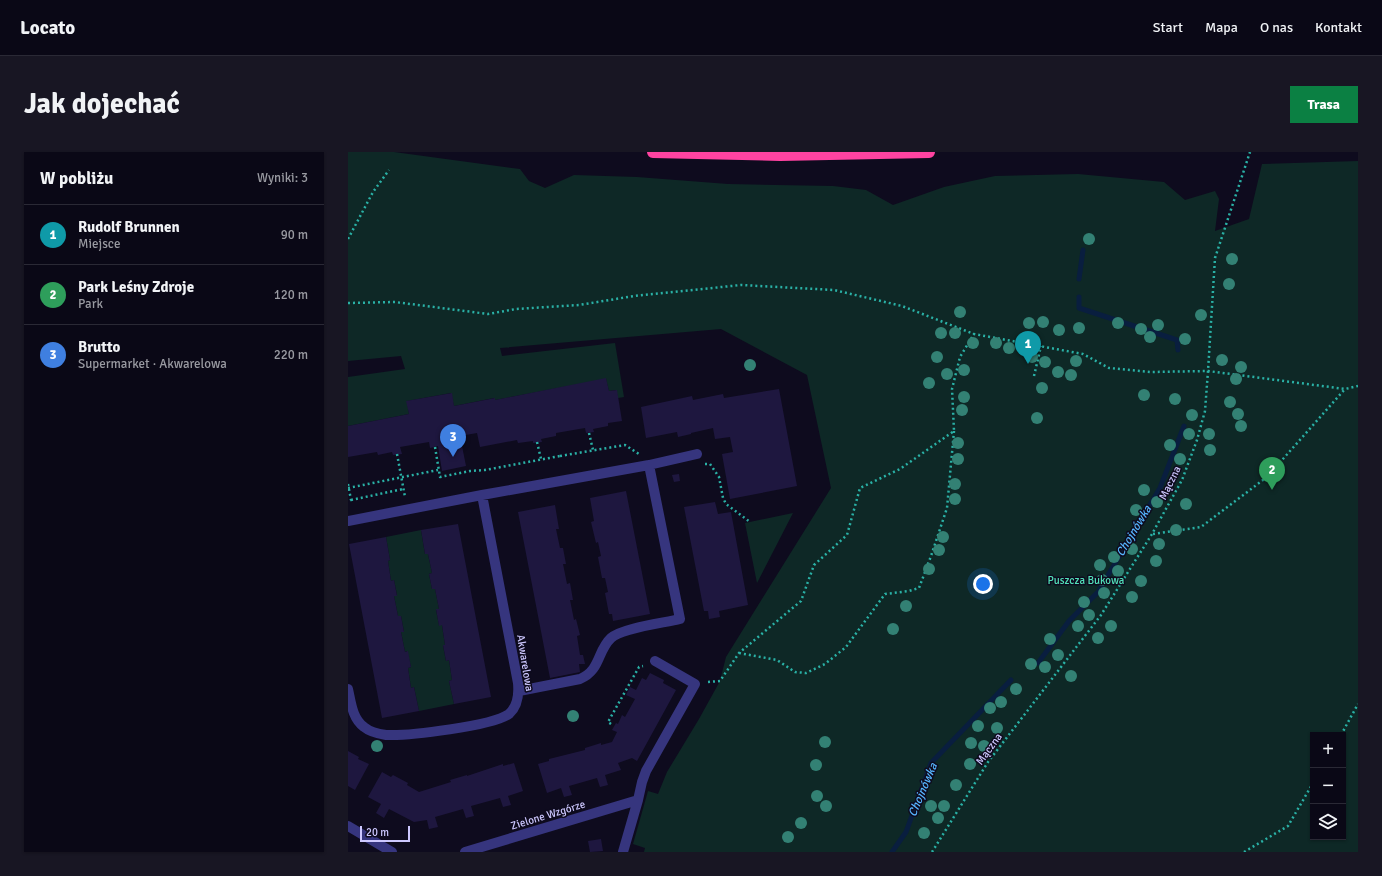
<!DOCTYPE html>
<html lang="pl">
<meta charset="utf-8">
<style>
body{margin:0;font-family:Signika,sans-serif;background:#181623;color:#f1f3f6}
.controls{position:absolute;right:12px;bottom:12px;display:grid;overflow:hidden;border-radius:0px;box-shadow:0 1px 3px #0004}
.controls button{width:36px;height:36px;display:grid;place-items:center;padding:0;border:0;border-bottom:1px solid #2a2935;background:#0a0816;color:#f1f3f6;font:20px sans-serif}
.scale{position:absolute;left:12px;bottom:10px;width:50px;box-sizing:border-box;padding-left:4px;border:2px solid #cdc8ff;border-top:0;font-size:11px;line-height:14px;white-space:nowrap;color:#cdc8ff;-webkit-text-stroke:3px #0e0b1e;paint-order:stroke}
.you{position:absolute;left:635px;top:432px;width:14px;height:14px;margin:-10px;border:3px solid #fff;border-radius:50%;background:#1a73e8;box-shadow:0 0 0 6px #1a73e833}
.badge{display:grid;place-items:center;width:26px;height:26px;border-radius:50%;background:#0b8043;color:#fff;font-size:13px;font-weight:700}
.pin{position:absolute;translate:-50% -33px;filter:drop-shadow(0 1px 2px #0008)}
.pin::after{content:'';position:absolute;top:21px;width:14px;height:12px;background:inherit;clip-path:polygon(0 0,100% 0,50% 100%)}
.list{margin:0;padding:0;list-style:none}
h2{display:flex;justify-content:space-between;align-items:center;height:52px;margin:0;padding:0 16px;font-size:17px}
h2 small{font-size:13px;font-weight:400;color:#999aa1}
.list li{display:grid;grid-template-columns:26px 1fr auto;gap:12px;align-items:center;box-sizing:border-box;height:60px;padding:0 16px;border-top:1px solid #2a2935}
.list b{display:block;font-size:15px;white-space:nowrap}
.list p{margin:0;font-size:13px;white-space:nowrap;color:#999aa1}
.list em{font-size:13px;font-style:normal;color:#999aa1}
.icon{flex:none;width:22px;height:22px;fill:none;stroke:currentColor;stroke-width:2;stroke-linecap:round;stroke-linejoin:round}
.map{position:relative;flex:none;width:1010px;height:700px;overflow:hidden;border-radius:0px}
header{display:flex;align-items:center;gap:24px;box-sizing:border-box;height:56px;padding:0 20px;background:#0a0816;border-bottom:1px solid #2a2935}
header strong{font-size:19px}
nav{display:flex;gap:22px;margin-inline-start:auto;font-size:14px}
.intro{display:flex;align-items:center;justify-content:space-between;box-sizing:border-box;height:96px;padding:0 24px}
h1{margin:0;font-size:28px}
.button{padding:10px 18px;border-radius:0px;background:#0b8043;color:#fff;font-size:14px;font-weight:700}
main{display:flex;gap:24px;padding:0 24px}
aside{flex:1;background:#0a0816;border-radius:0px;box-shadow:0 1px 3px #0004}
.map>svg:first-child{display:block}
.green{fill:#0e2826;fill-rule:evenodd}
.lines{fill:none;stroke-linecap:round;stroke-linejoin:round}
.stream{stroke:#091e3f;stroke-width:5}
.building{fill:#1e173f}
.path{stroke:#2ab1a6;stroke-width:2.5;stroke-dasharray:2 3;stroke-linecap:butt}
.minor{stroke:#36357e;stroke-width:10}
.motorway{stroke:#ff43a1;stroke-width:12}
.tree{fill:#338174}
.labels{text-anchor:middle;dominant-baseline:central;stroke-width:3;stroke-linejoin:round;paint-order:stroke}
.street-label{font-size:11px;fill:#cdc8ff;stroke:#0e0b1e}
.park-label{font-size:11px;fill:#52e1ba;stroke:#0e0b1e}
.water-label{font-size:12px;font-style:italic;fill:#56b5ff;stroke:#0e0b1e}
</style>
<header>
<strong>Locato</strong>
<nav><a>Start</a><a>Mapa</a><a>O nas</a><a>Kontakt</a></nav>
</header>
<div class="intro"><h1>Jak dojechać</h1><a class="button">Trasa</a></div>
<main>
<aside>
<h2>W pobliżu<small>Wyniki: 3</small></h2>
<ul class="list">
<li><span class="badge" style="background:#0f9aa8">1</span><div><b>Rudolf Brunnen</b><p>Miejsce</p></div><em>90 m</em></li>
<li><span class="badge" style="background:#2e9e5b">2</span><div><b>Park Leśny Zdroje</b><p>Park</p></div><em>120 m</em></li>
<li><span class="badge" style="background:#3f7fe0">3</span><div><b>Brutto</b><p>Supermarket · Akwarelowa</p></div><em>220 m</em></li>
</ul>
</aside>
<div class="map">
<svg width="1010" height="700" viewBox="0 0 1010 700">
<rect width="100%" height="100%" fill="#0e0b1e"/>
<path class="green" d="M0,0h46l126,17 9,12 16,7 29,-13 63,2 91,7 105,2 33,4 27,15 51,-18 51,-11 83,-2 86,8 21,18 30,-9 4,8 -4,32 34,-12 13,-55 96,-3v691h-714l1,-4 -12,-4 15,-53 10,3 9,-22 32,-53 21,-38 6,-24 105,-169 -24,-113 -86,-46 -221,19 2,8 113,-13 9,54 -6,1 -2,-8 -7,1 -3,-12 -111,21 -1,-2 -40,8 -3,-13 -44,8 2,13 -61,12v-49l57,-8 -4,-13 -53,5zM965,583h30v102h-30z
M445,361l-36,70 -12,-60z
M73,378l4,24h3l4,19 -3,1 3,15h3l4,20 -3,1 3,15h3l3,20h-2l3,16 3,-1 3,20 -3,1 5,23 -35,7 -5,-24 -3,1 -3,-20 3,-1 -4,-16 -2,1 -4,-20h3l-3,-16h-3l-4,-20 3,-1 -3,-15 -3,1 -3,-20 2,-1 -4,-23z"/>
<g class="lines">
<path class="stream" d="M731,127l4,-29
M731,145v11l98,32 1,10
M690,511l31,-42 29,-29 62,-104 24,-62
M544,700l14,-20 25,-69 80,-83"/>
</g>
<path class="building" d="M258,226l3,13 8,-1 5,31 -14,2v3l-15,3 1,3 -8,1 -1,-5 -29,5v3l-15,3 1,3 -9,1v-2l-15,2 -1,-3 -37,7 -3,-14 -17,3 6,30 -24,5 -4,-25 -8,2 -1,-6 -29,5 2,7 -9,1 -1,-3 -14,3 -1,-3 -29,5v-31l61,-12 -3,-13 46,-8 2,13 41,-8v2z
M431,237l18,97 -67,13 -8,-45 11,-2 -3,-15 -15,2 -2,-11 -22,5v1l-13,3 -1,-5 -31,6 -5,-31 51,-11 1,4 30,-6 1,4z
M331,322l1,7 -6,1 -2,-7z
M278,339l24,123 -37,7 -1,-7h-3l-4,-21 3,-1 -3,-14h-3l-4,-21 3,-1 -3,-14 -2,1 -5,-21 3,-1 -4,-23z
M367,350l3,12 13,-2 17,93 -29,6 1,6 -11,2 -1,-8h-4l-20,-104z
M207,353l4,24h-3l4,19h3l3,16h-3l4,20 3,-1 3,17h-3l4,20 2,-1 4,16 -3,1 3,19h3l2,9h-6l1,8 -30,6 -32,-166z
M110,372l33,173 -37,7 -5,-23 3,-1 -3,-20 -3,1 -3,-16h2l-3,-20 -3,1 -3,-17h3l-4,-20h-3l-3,-15 3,-1 -4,-19h-3l-4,-24z
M38,385l4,23 -2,1 3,20 3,-1 3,16h-3l4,20h3l3,16h-3l4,20 3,-1 3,16 -3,1 3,20 3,-1 5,24 -37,7 -33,-174z
M302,521l14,7 -1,3 13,7 -39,71 -5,-3 -14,5 3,7 -16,5 3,10 -8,2 -3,-9 -28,8 3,9 -8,2 -3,-9 -14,5 -9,-29 11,-3v-2l36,-9v-2l16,-5v2l11,-3 5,-10 -5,-2 4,-7 2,1 4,-9 3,2 10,-18 -9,-4 4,-8 6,3 6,-12 4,2z
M0,599l11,6 -1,2 11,5 -14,26 -7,-4z
M166,611l9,28 -15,5 3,9 -8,2 -3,-9 -29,8 3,10 -8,2 -3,-9 -28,8 3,10 -9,2 -2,-9 -13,2 -25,-13 -5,9 -8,-5 5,-9 -13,-7 14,-25 9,5 2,-2 15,8 -1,2 12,7 32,-10 -1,-2 17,-5v1l36,-12v2z
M253,687l2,12 -13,1 -2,-11z"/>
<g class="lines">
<path class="path" d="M0,87l25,-47 16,-22
M0,151l47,-1 93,12 28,-5 63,-4 55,-9 107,-11 93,5 68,16 72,28
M686,224l7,-30
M241,281l4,17
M189,290l4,17
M87,295l5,30 30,-6 15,-1 75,-14 1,2
M49,302l8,43
M212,304l65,-11 14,9
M357,312h5l9,13 4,21 3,6 24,18
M0,332l3,16h-3
M0,336l90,-18
M3,348l52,-11
M805,382l48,-7 66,-50 78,-88
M391,501l38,7 18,12 11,1 19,-9 21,-17 39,-53 24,-3 10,-3 12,-32 16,-48 7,-77
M360,530l12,-1 19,-28 62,-52 13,-36 33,-30 13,-47 40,-19 54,-38 -2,-42 8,-32 14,-23 109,20 26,14 42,4 57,-1 137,18 13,-3
M263,572l-3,-2 31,-55 4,-1
M993,583l17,-31
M584,700l56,-90 113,-147 51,-81 30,-54 15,-40 8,-29 3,-40 7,-113 35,-106
M896,700l44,-26 25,-43"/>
<path class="minor" d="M0,369l134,-26 167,-30 48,-11
M0,537c3,13 4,29 16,38 6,5 15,7 22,8 23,1 106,-9 123,-21 9,-8 10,-20 9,-31l-36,-188
M171,539l61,-12c21,-9 17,-28 31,-41 11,-10 53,-15 69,-19l-31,-154
M290,648l4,-18 4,-11 49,-87 -40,-23
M0,674l44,26
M117,700l173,-52 -15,52"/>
<path class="motorway" d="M305,0l127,3 149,-3"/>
</g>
<g class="tree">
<circle cx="741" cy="87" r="6"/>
<circle cx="884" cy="107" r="6"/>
<circle cx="881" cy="132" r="6"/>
<circle cx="612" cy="160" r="6"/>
<circle cx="853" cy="163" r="6"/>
<circle cx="695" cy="170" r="6"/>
<circle cx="681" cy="171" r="6"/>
<circle cx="770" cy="171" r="6"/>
<circle cx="810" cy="173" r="6"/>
<circle cx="731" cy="176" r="6"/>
<circle cx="793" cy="177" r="6"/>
<circle cx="711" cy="178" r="6"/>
<circle cx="593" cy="181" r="6"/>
<circle cx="607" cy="181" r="6"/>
<circle cx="802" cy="185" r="6"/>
<circle cx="837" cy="187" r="6"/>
<circle cx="625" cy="191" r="6"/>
<circle cx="648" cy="191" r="6"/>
<circle cx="661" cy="196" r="6"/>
<circle cx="589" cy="205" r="6"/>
<circle cx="684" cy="205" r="6"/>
<circle cx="874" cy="208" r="6"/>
<circle cx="728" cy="209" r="6"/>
<circle cx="697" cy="210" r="6"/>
<circle cx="402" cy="213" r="6"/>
<circle cx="893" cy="215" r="6"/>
<circle cx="616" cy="218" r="6"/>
<circle cx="710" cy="220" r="6"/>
<circle cx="599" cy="222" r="6"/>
<circle cx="723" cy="223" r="6"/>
<circle cx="888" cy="227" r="6"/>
<circle cx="581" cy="231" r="6"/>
<circle cx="694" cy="236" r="6"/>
<circle cx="796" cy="243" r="6"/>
<circle cx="616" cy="245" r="6"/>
<circle cx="827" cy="247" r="6"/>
<circle cx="882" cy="250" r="6"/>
<circle cx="614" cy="258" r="6"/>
<circle cx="890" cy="262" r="6"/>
<circle cx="844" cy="263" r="6"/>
<circle cx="689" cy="266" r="6"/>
<circle cx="893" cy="274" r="6"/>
<circle cx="841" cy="282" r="6"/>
<circle cx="861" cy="282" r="6"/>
<circle cx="610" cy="291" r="6"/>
<circle cx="822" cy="293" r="6"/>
<circle cx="862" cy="298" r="6"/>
<circle cx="610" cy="307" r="6"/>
<circle cx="832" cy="307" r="6"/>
<circle cx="607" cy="332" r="6"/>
<circle cx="796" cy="338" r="6"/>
<circle cx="607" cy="347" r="6"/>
<circle cx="809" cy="350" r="6"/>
<circle cx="838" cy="352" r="6"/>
<circle cx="788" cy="358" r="6"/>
<circle cx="828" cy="378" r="6"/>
<circle cx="595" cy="385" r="6"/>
<circle cx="811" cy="392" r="6"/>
<circle cx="784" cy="397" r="6"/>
<circle cx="591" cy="398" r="6"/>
<circle cx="766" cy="405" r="6"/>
<circle cx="808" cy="409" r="6"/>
<circle cx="752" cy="413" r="6"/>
<circle cx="581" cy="417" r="6"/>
<circle cx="770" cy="419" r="6"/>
<circle cx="754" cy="428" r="6"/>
<circle cx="793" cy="429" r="6"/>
<circle cx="756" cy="441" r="6"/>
<circle cx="784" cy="445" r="6"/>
<circle cx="736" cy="450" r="6"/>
<circle cx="558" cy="454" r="6"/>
<circle cx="741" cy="463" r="6"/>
<circle cx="730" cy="474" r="6"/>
<circle cx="763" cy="474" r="6"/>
<circle cx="545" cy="477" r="6"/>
<circle cx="750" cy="486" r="6"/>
<circle cx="702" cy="487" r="6"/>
<circle cx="710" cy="503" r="6"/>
<circle cx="683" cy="512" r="6"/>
<circle cx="697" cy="515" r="6"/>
<circle cx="723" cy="524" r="6"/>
<circle cx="668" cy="537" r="6"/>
<circle cx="653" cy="550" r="6"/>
<circle cx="642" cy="556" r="6"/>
<circle cx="225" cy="564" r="6"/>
<circle cx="630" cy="574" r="6"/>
<circle cx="649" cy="576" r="6"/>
<circle cx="477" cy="590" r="6"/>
<circle cx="623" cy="591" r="6"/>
<circle cx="29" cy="594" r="6"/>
<circle cx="636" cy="594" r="6"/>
<circle cx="622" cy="612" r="6"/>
<circle cx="468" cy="613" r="6"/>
<circle cx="608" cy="633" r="6"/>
<circle cx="469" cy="644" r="6"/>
<circle cx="478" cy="654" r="6"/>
<circle cx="583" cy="654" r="6"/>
<circle cx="596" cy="654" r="6"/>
<circle cx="590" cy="666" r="6"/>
<circle cx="453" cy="671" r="6"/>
<circle cx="576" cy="681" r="6"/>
<circle cx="440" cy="685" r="6"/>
</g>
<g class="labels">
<g class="street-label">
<text transform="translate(822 331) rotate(-64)">Mączna</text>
<text transform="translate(177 511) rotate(81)">Akwarelowa</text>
<text transform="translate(641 597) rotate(-54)">Mączna</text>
<text transform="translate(200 663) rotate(-17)">Zielone Wzgórze</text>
</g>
<g class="park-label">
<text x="738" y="428">Puszcza Bukowa</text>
</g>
<g class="water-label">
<text transform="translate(786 379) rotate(-59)">Chojnówka</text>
<text transform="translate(575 638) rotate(-67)">Chojnówka</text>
</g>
</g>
</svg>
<div class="controls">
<button>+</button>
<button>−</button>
<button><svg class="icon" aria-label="layers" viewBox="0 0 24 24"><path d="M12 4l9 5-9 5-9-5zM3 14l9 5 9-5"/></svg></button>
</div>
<div class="scale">20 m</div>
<div class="you"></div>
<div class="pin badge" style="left:680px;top:212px;background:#0f9aa8">1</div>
<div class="pin badge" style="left:924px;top:338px;background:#2e9e5b">2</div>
<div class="pin badge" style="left:105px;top:305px;background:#3f7fe0">3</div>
</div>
</main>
